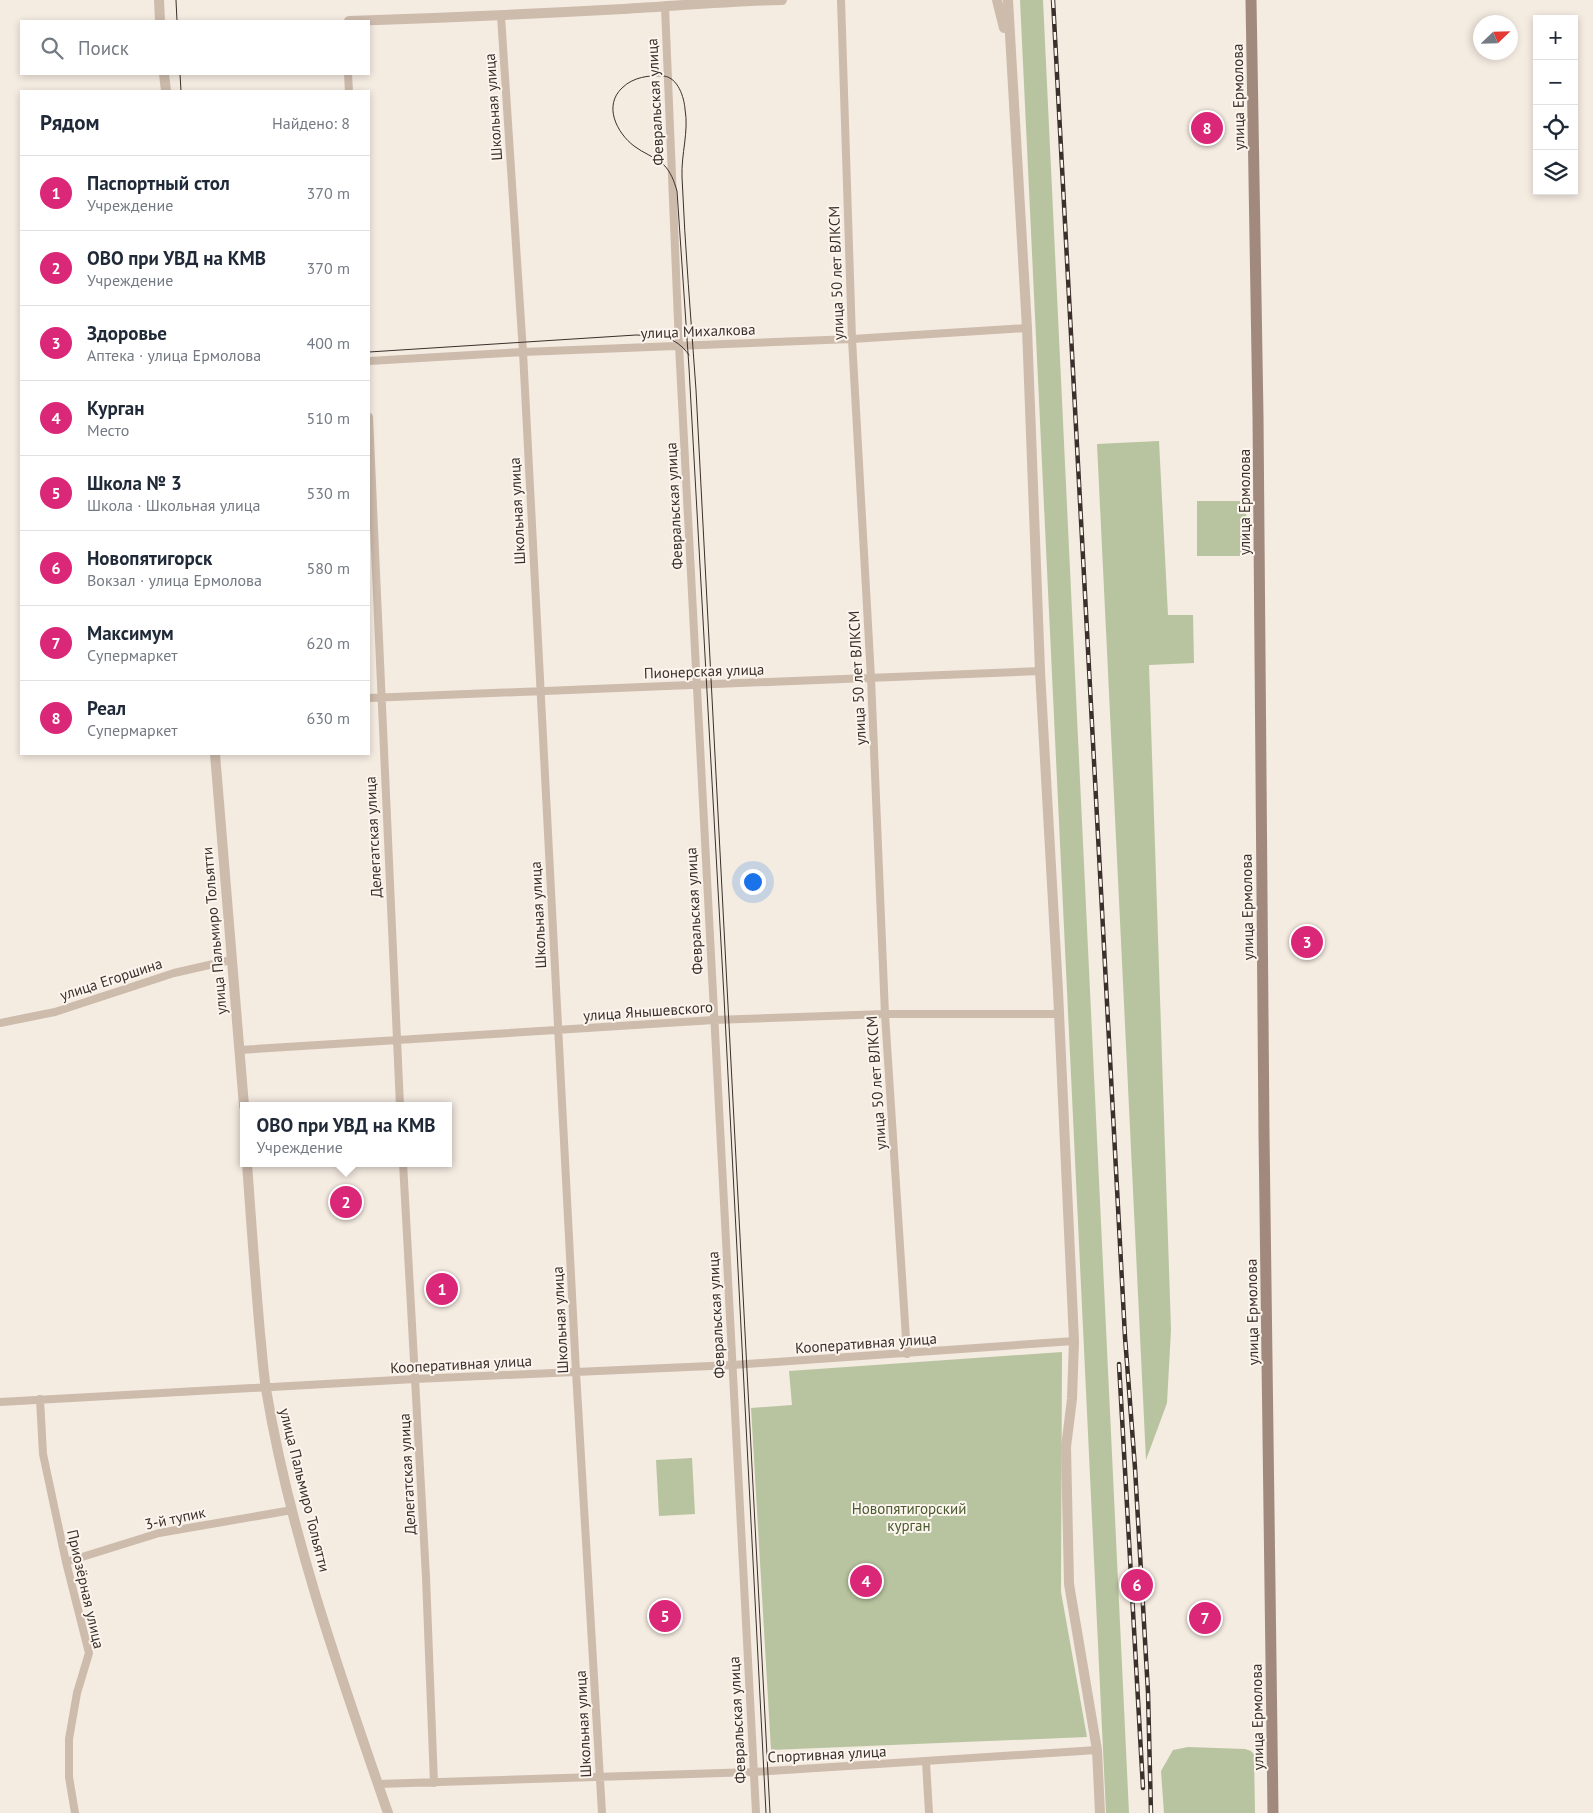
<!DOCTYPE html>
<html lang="ru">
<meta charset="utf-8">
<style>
body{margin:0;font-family:"PT Sans",sans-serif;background:#f6f6f7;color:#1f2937}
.controls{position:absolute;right:15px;top:15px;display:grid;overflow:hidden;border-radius:0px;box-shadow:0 2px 8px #0003}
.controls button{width:45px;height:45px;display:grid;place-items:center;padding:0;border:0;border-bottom:1px solid #e0e1e3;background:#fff;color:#1f2937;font:25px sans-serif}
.compass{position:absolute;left:1473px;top:15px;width:45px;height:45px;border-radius:50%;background:#fff;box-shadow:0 2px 8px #0003;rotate:67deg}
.you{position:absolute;left:752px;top:881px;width:18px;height:18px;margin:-12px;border:4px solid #fff;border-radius:50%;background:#1a73e8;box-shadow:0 0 0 8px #1a73e833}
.badge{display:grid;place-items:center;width:32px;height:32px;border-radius:50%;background:#db2777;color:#fff;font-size:16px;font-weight:700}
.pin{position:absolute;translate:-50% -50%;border:2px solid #fff;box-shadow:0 1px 5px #0006}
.popup{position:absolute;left:240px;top:1102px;width:212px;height:65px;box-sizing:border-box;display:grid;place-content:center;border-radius:0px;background:#fff;filter:drop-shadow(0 1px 4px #0005);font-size:16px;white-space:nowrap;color:#747a83}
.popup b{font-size:19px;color:#1f2937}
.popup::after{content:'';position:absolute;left:50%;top:100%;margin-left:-10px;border:10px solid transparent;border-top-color:#fff}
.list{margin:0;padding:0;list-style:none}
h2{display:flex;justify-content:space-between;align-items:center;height:65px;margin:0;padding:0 20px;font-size:21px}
h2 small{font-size:16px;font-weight:400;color:#747a83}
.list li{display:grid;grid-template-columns:32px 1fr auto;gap:15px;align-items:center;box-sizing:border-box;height:75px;padding:0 20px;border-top:1px solid #e0e1e3}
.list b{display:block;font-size:19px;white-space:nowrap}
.list p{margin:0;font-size:16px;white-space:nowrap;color:#747a83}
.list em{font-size:16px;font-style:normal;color:#747a83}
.icon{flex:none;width:28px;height:28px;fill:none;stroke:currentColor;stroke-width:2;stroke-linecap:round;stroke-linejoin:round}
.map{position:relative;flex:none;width:1593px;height:1813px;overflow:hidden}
.search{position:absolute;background:#fff;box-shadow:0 2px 8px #0003;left:20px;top:20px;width:350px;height:55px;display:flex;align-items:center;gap:12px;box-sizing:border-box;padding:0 18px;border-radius:0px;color:#747a83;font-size:19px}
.panel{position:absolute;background:#fff;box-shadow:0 2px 8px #0003;left:20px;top:90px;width:350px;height:665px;border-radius:0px}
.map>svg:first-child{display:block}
.green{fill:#b8c4a0}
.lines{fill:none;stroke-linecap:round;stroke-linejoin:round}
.minor{stroke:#cdbbac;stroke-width:8}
.tertiary{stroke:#cdbbac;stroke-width:10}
.secondary{stroke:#a18a7d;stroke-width:11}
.tram{stroke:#3b302b;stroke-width:1}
.rail-casing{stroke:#3b302b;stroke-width:4.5}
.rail{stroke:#fbf5ee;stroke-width:2.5;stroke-dasharray:8;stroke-linecap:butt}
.labels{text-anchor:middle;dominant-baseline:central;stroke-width:4;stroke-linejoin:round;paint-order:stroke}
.street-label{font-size:15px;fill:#3b302b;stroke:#fbf5ee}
.park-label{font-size:15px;fill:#4a5a2e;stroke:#fbf5ee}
</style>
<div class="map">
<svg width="1593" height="1813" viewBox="0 0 1593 1813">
<rect width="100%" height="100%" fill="#f4ebe1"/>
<path class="green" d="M1020,0h23l86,1813h-23z
M1159,441l9,174h25l1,48 -45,2 22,665 -4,73 -21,57 -49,-1016z
M1197,501h42l5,2 2,3 1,48 -3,2h-47z
M1062,1352l-1,240 26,145 -316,13 -20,-342 41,-3 -3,-34z
M692,1458l3,56 -36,2 -3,-56z
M1188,1747l57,2 6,2 3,3 1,59h-91l-3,-42 12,-21z"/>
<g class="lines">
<path class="minor" d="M841,0l11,339 19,339 14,336 22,340
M665,7l14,338 77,1468
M501,16l22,336 53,1020 26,441
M348,74l1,17
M369,361l154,-9 329,-13 175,-11
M369,417l31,689
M369,698l671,-27
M0,1023l55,-11 119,-39 57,-13
M240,1050l474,-30 171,-6h174
M403,1163l23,414 8,206
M40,1399l3,55 23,108 23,91 -12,40 -8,46v38l6,36
M0,1402l415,-23 318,-14 341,-24
M66,1562l93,-29 133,-23
M926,1762l3,51
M378,1784l375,-12 344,-22"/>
<path class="tertiary" d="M159,0l1,21
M997,0l7,28
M1008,0l19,328 13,343 18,320 16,350 -2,58 -6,48 3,137 28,166 3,63
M349,21c91,-3 183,-7 274,-12 53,-3 106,-8 159,-9
M164,74l2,17
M215,754l29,352
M247,1163c4,57 8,113 13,170 2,18 3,37 6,56 24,145 74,285 122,424"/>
<path class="secondary" d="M1251,0l7,416 6,718 9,679"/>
<path class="tram" d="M176,0l1,21
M180,74l1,17
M369,352l267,-17c23,1 39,0 53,20
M766,1813l-42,-816 -35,-629 -12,-177c-3,-10 -6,-19 -14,-27 -8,-7 -20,-11 -29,-18 -17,-13 -31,-40 -12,-58 11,-11 27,-13 42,-12 14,2 20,21 21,33 4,23 -4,45 -3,68 3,71 9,142 14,213l74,1423"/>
<g class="rail-casing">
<path id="rail" d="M1053,0l72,1337 10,131 13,224 3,121
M1119,1364l24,424"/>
</g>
<use href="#rail" class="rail"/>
</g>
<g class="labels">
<g class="street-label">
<text transform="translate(1238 97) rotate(-91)">улица Ермолова</text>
<text transform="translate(655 102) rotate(-93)">Февральская улица</text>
<text transform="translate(493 107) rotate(-94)">Школьная улица</text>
<text transform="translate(836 273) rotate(-92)">улица 50 лет ВЛКСМ</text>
<text transform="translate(698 331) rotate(-2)">улица Михалкова</text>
<text transform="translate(1244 502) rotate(-90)">улица Ермолова</text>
<text transform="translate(674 506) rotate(-93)">Февральская улица</text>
<text transform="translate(517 511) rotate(-93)">Школьная улица</text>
<text transform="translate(704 671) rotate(-2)">Пионерская улица</text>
<text transform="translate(857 678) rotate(-93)">улица 50 лет ВЛКСМ</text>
<text transform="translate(373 837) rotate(-93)">Делегатская улица</text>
<text transform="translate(1247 907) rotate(-91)">улица Ермолова</text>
<text transform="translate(694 911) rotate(-93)">Февральская улица</text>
<text transform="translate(538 915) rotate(-93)">Школьная улица</text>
<text transform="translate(214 931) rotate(-95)">улица Пальмиро Тольятти</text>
<text transform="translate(111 979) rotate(-18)">улица Егоршина</text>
<text transform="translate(648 1011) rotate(-4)">улица Янышевского</text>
<text transform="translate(876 1083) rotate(-94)">улица 50 лет ВЛКСМ</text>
<text transform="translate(1252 1312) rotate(-91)">улица Ермолова</text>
<text transform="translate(716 1315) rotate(-93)">Февральская улица</text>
<text transform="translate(560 1320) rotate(-93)">Школьная улица</text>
<text transform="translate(866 1343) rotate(-4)">Кооперативная улица</text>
<text transform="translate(461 1364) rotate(-3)">Кооперативная улица</text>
<text transform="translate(407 1474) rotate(-93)">Делегатская улица</text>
<text transform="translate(305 1490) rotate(76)">улица Пальмиро Тольятти</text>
<text transform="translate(175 1518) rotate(-12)">3-й тупик</text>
<text transform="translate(86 1589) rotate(77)">Приозёрная улица</text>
<text transform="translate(1257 1717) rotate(-91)">улица Ермолова</text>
<text transform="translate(737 1720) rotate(-93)">Февральская улица</text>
<text transform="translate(583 1724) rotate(-93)">Школьная улица</text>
<text transform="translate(827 1754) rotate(-3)">Спортивная улица</text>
</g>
<g class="park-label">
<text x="909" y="1508">Новопятигорский<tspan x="909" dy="17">курган</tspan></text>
</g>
</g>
</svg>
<div class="controls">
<button>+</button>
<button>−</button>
<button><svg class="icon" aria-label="locate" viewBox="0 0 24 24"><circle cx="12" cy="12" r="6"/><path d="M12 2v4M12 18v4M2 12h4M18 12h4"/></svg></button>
<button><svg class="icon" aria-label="layers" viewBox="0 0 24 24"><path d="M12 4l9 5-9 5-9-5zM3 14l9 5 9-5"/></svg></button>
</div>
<svg class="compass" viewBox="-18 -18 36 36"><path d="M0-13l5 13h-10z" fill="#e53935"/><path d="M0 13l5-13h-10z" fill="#747a83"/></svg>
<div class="you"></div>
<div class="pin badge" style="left:442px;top:1289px">1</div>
<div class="pin badge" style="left:346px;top:1202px">2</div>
<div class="popup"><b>ОВО при УВД на КМВ</b>Учреждение</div>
<div class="pin badge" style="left:1307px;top:942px">3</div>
<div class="pin badge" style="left:866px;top:1581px">4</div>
<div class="pin badge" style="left:665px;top:1616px">5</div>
<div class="pin badge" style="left:1137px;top:1585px">6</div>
<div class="pin badge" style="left:1205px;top:1618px">7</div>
<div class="pin badge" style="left:1207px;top:128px">8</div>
<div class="search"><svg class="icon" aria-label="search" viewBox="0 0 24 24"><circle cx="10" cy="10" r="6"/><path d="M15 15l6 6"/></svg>Поиск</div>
<section class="panel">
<h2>Рядом<small>Найдено: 8</small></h2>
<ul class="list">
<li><span class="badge">1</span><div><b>Паспортный стол</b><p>Учреждение</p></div><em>370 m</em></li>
<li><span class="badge">2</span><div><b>ОВО при УВД на КМВ</b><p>Учреждение</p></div><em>370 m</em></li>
<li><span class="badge">3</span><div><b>Здоровье</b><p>Аптека · улица Ермолова</p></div><em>400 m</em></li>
<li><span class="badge">4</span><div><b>Курган</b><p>Место</p></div><em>510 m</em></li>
<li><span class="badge">5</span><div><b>Школа № 3</b><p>Школа · Школьная улица</p></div><em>530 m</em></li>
<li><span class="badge">6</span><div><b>Новопятигорск</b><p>Вокзал · улица Ермолова</p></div><em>580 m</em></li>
<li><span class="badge">7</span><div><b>Максимум</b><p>Супермаркет</p></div><em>620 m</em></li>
<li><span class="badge">8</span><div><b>Реал</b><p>Супермаркет</p></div><em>630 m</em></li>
</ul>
</section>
</div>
